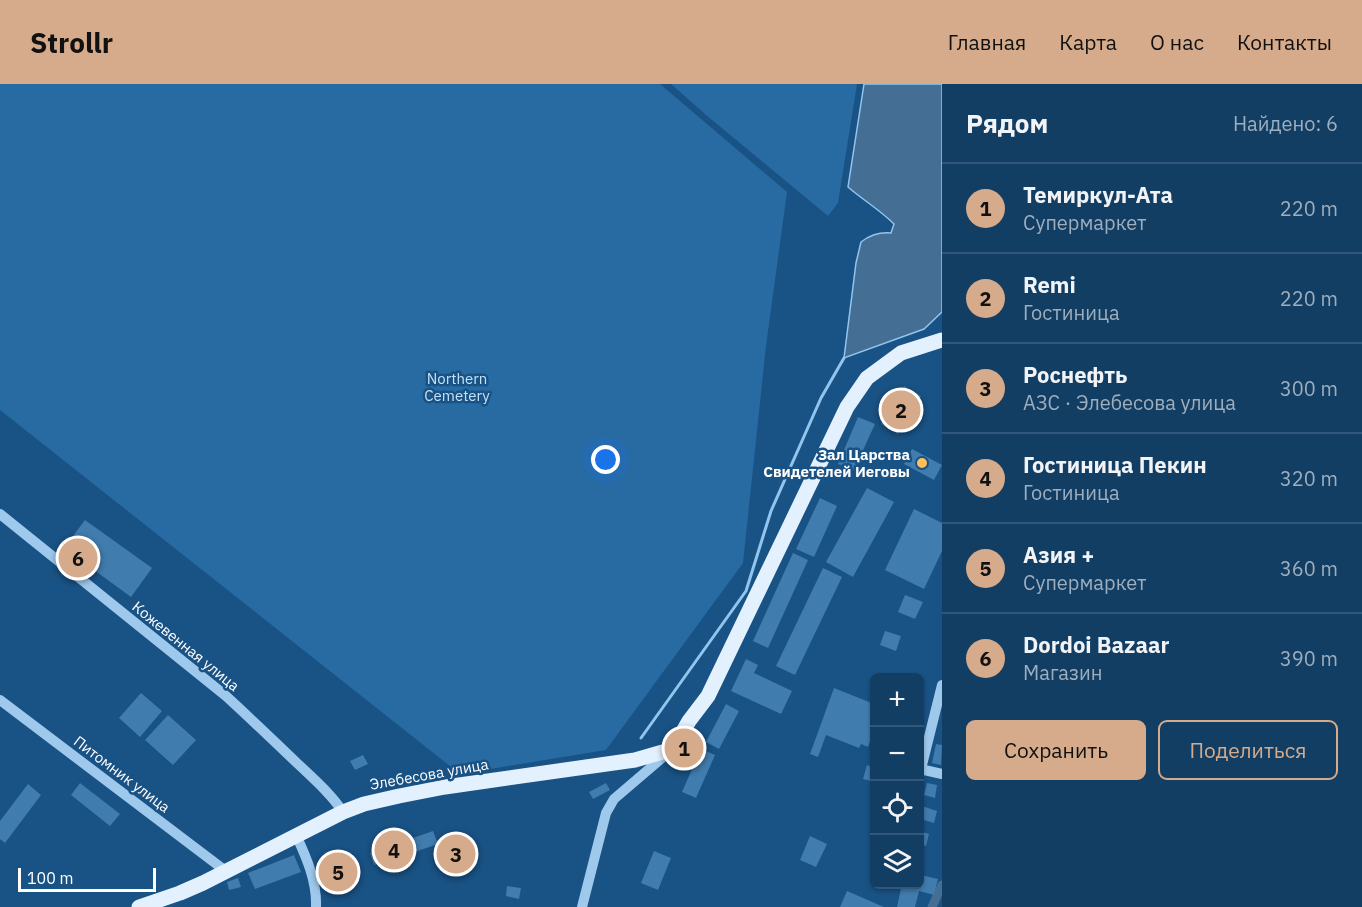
<!DOCTYPE html>
<html lang="ru">
<meta charset="utf-8">
<style>
body{margin:0;font-family:"IBM Plex Sans",sans-serif;background:#20496c;color:#f1f3f6}
.controls{position:absolute;right:18px;bottom:18px;display:grid;overflow:hidden;border-radius:9px;box-shadow:0 2px 4px #0004}
.controls button{width:54px;height:54px;display:grid;place-items:center;padding:0;border:0;border-bottom:2px solid #325778;background:#133e63;color:#f1f3f6;font:30px sans-serif}
.scale{position:absolute;left:18px;bottom:15px;width:138px;box-sizing:border-box;padding-left:6px;border:3px solid #fff;border-top:0;font-size:16px;line-height:21px;white-space:nowrap;color:#fff;-webkit-text-stroke:4px #195284;paint-order:stroke}
.you{position:absolute;left:606px;top:376px;width:21px;height:21px;margin:-15px;border:4px solid #fff;border-radius:50%;background:#1a73e8;box-shadow:0 0 0 9px #1a73e833}
.badge{display:grid;place-items:center;width:39px;height:39px;border-radius:50%;background:#d6ab8b;color:#111;font-size:20px;font-weight:700}
.pin{position:absolute;translate:-50% -50%;border:3px solid #fff;box-shadow:0 2px 6px #0006}
.list{margin:0;padding:0;list-style:none}
h2{display:flex;justify-content:space-between;align-items:center;height:78px;margin:0;padding:0 24px;font-size:26px}
h2 small{font-size:20px;font-weight:400;color:#9daebe}
.list li{display:grid;grid-template-columns:39px 1fr auto;gap:18px;align-items:center;box-sizing:border-box;height:90px;padding:0 24px;border-top:2px solid #325778}
.list b{display:block;font-size:22px;white-space:nowrap}
.list p{margin:0;font-size:20px;white-space:nowrap;color:#9daebe}
.list em{font-size:20px;font-style:normal;color:#9daebe}
.actions{display:flex;gap:12px;padding:18px 24px}
.actions a{flex:1;padding:14px 0;border:2px solid #d6ab8b;border-radius:9px;text-align:center;font-size:21px;color:#d6ab8b}
.actions .main{background:#d6ab8b;color:#111}
.icon{flex:none;width:33px;height:33px;fill:none;stroke:currentColor;stroke-width:2;stroke-linecap:round;stroke-linejoin:round}
.map{position:relative;flex:none;width:942px;height:823px;overflow:hidden}
header{display:flex;align-items:center;gap:36px;box-sizing:border-box;height:84px;padding:0 30px;background:#d6ab8b;color:#111}
header strong{font-size:28px}
nav{display:flex;gap:33px;margin-inline-start:auto;font-size:21px}
main{display:flex}
aside{flex:1;background:#133e63}
.map>svg:first-child{display:block}
.green{fill:#286aa2}
.water{fill:#446e94;stroke:#91c5ee;stroke-width:1.5}
.lines{fill:none;stroke-linecap:round;stroke-linejoin:round}
.stream{stroke:#91c5ee;stroke-width:3}
.canal{stroke:#446e94;stroke-width:9}
.building{fill:#417cae}
.minor{stroke:#9ec9ec;stroke-width:10}
.major{stroke:#e3f1ff;stroke-width:15}
.poi-dot{fill:#ffc059;stroke:#195284;stroke-width:2}
.labels{text-anchor:middle;dominant-baseline:central;stroke-width:5;stroke-linejoin:round;paint-order:stroke}
.park-label{font-size:15px;fill:#c3e1f9;stroke:#195284}
.poi-label{font-size:15px;font-weight:bold;fill:#fff;stroke:#195284;text-anchor:end}
.street-label{font-size:15px;fill:#fff;stroke:#195284}
</style>
<header>
<strong>Strollr</strong>
<nav><a>Главная</a><a>Карта</a><a>О нас</a><a>Контакты</a></nav>
</header>
<main>
<div class="map">
<svg width="942" height="823" viewBox="0 0 942 823">
<rect width="100%" height="100%" fill="#195284"/>
<path class="green" d="M0,0h660l127,108 -21,154 -23,217 -137,187 -146,24 -460,-364z
M671,0h186l-19,119 -10,13 -122,-101z"/>
<path class="water" d="M864,0h78v228l-18,17 -80,29 12,-95 5,-21c9,-7 18,-10 30,-9l3,-9c-14,-14 -31,-24 -46,-37z"/>
<g class="lines">
<path class="stream" d="M641,654l105,-147 25,-80 50,-113 23,-40"/>
<path class="canal" d="M932,823l10,-22"/>
</g>
<path class="building" d="M904,302l17,10 -23,38 -17,-10z
M858,333l17,7 -21,46 -16,-6z
M912,365l30,16 -8,15 -30,-16z
M867,404l27,14 -41,75 -27,-15z
M820,414l17,8 -23,51 -18,-8z
M914,425l28,14v28l-18,38 -39,-19z
M85,436l67,48 -21,29 -67,-49z
M793,469l15,7 -40,88 -15,-7z
M823,484l19,9 -47,98 -19,-9z
M905,511l18,7 -8,17 -17,-7z
M885,547l16,5 -5,15 -16,-6z
M746,575l12,6 -4,8 38,18 -11,23 -50,-23z
M834,604l40,16v25l-6,18 -7,-3 -2,4 -33,-13 -8,22 -8,-3z
M141,609l21,18 -22,26 -21,-19z
M726,620l13,7 -20,38 -13,-7z
M168,631l28,25 -23,25 -28,-25z
M936,660l6,1 -1,20 -9,-2z
M701,665l14,6 -19,43 -14,-6z
M363,671l5,9 -13,6 -5,-9z
M867,681l7,3 -3,13 -8,-2z
M80,699l40,31 -10,12 -39,-31z
M606,699l4,7 -17,9 -4,-7z
M927,699l10,2 -2,13 -11,-3z
M28,700l13,11 -36,48 -5,-4v-18z
M922,722l15,5 -3,12 -14,-4z
M433,747l5,13 -41,14 2,6 -10,4 -2,-7 -13,4 -4,-12z
M920,747l9,3 -3,12 -6,-2z
M810,752l17,8 -11,23 -16,-7z
M466,758l2,21 -17,2v-4h-6l-1,-14 5,-1v-2z
M654,767l17,7 -13,32 -17,-7z
M294,771l7,17 -46,17 -7,-16z
M351,775l5,15 -28,9 -5,-14z
M920,777l4,1 -3,13 17,4 -4,16 -15,-4 -4,16h-18l5,-23h18z
M238,794l3,9 -12,3 -2,-8z
M507,802l14,2 -2,11 -13,-3z
M847,807l37,16h-44z"/>
<g class="lines">
<path class="minor" d="M0,430l226,182c24,22 48,45 72,68 16,15 33,30 45,48
M0,616l227,172
M920,685l22,5
M920,689l22,-88
M297,753c10,22 20,45 19,70
M582,823l24,-94 8,-14 55,-47"/>
<path class="major" d="M139,823l41,-14 23,-10 140,-71 21,-8 35,-8 46,-9 190,-27 38,-11 16,-28 19,-25 139,-289 20,-29 34,-25 41,-13"/>
</g>
<circle class="poi-dot" cx="922" cy="379" r="6"/>
<g class="labels">
<g class="park-label">
<text x="457" y="294">Northern<tspan x="457" dy="17">Cemetery</tspan></text>
</g>
<g class="poi-label">
<text x="910" y="370">Зал Царства<tspan x="910" dy="17">Свидетелей Иеговы</tspan></text>
</g>
<g class="street-label">
<text transform="translate(186 562) rotate(39)">Кожевенная улица</text>
<text transform="translate(122 690) rotate(37)">Питомник улица</text>
<text transform="translate(429 690) rotate(-10)">Элебесова улица</text>
</g>
</g>
</svg>
<div class="controls">
<button>+</button>
<button>−</button>
<button><svg class="icon" aria-label="locate" viewBox="0 0 24 24"><circle cx="12" cy="12" r="6"/><path d="M12 2v4M12 18v4M2 12h4M18 12h4"/></svg></button>
<button><svg class="icon" aria-label="layers" viewBox="0 0 24 24"><path d="M12 4l9 5-9 5-9-5zM3 14l9 5 9-5"/></svg></button>
</div>
<div class="scale">100 m</div>
<div class="you"></div>
<div class="pin badge" style="left:684px;top:664px">1</div>
<div class="pin badge" style="left:901px;top:326px">2</div>
<div class="pin badge" style="left:456px;top:770px">3</div>
<div class="pin badge" style="left:394px;top:766px">4</div>
<div class="pin badge" style="left:338px;top:788px">5</div>
<div class="pin badge" style="left:78px;top:474px">6</div>
</div>
<aside>
<h2>Рядом<small>Найдено: 6</small></h2>
<ul class="list">
<li><span class="badge">1</span><div><b>Темиркул-Ата</b><p>Супермаркет</p></div><em>220 m</em></li>
<li><span class="badge">2</span><div><b>Remi</b><p>Гостиница</p></div><em>220 m</em></li>
<li><span class="badge">3</span><div><b>Роснефть</b><p>АЗС · Элебесова улица</p></div><em>300 m</em></li>
<li><span class="badge">4</span><div><b>Гостиница Пекин</b><p>Гостиница</p></div><em>320 m</em></li>
<li><span class="badge">5</span><div><b>Азия +</b><p>Супермаркет</p></div><em>360 m</em></li>
<li><span class="badge">6</span><div><b>Dordoi Bazaar</b><p>Магазин</p></div><em>390 m</em></li>
</ul>
<div class="actions"><a class="main">Сохранить</a><a>Поделиться</a></div>
</aside>
</main>
